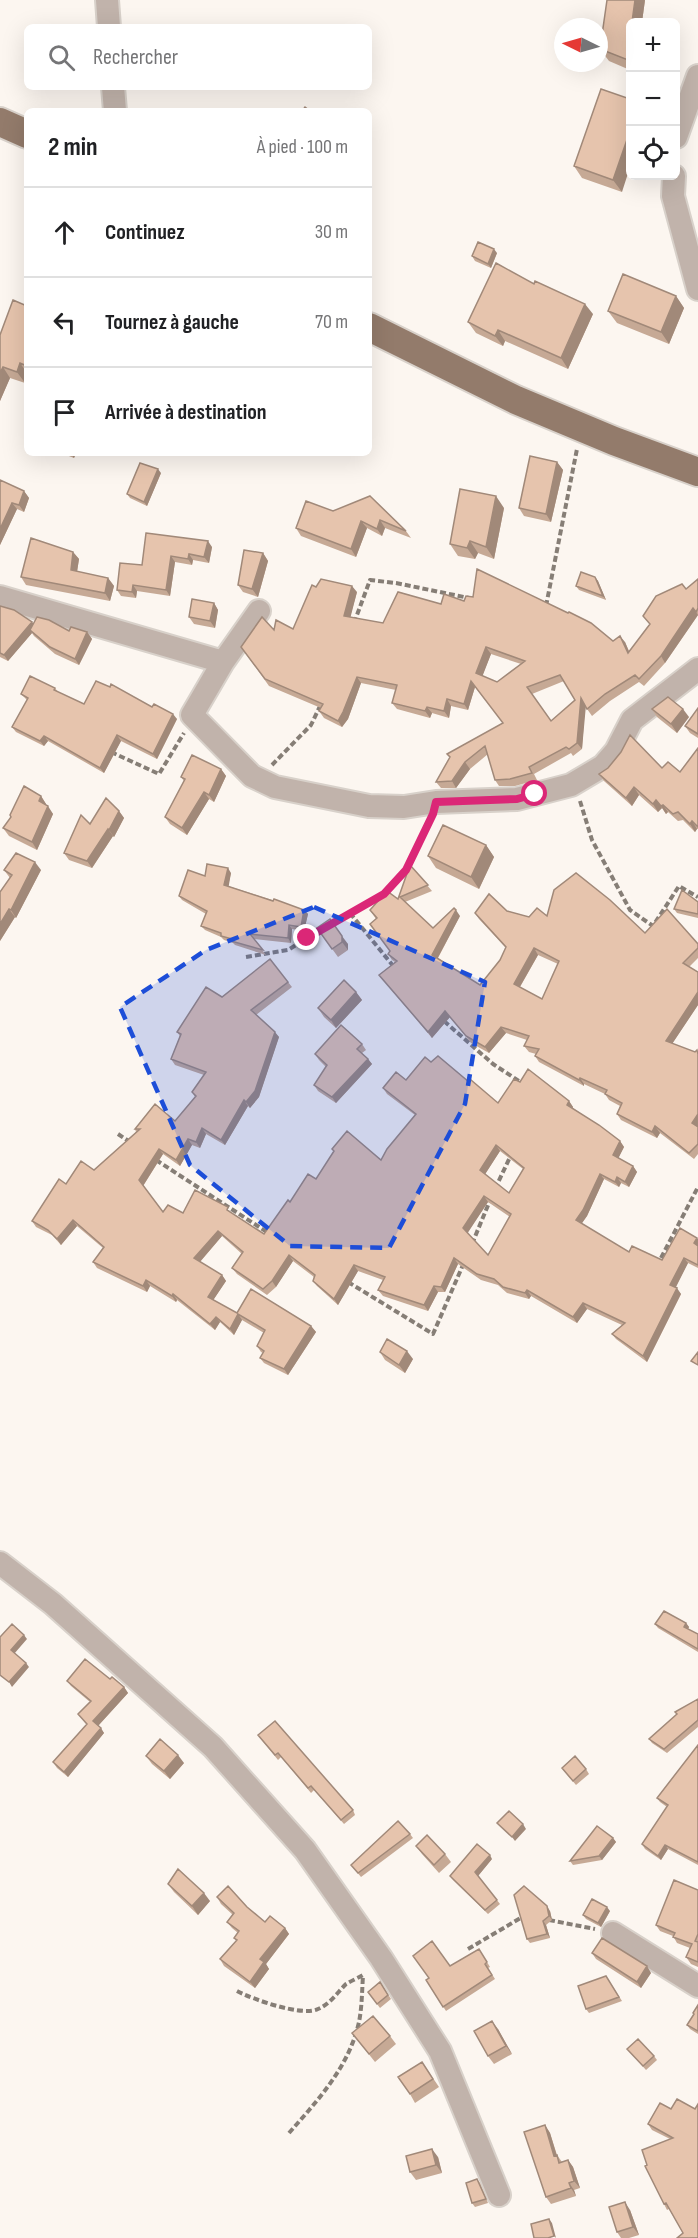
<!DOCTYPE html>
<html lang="fr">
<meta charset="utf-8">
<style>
body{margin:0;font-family:"Sofia Sans Condensed",sans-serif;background:#f2f2f2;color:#202124}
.controls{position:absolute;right:18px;top:18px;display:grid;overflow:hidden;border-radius:9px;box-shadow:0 6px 24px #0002}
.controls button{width:54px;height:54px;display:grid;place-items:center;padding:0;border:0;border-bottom:2px solid #e0e0e0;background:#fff;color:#202124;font:30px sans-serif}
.compass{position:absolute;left:554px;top:18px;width:54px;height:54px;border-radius:50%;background:#fff;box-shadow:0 6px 24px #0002;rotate:275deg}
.stop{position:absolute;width:18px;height:18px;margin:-14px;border:4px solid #db2777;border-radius:50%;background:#fff}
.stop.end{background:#db2777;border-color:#fff;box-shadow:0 2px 6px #0008}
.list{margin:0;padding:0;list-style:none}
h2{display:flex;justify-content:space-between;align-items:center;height:78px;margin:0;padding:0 24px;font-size:26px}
h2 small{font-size:20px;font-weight:400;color:#757577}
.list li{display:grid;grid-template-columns:39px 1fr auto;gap:18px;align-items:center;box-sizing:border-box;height:90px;padding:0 24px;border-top:2px solid #e0e0e0}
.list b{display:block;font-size:22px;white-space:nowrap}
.list em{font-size:20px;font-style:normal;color:#757577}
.icon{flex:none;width:33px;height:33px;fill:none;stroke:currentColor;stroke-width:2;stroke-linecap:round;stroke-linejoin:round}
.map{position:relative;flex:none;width:698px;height:2238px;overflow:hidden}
.search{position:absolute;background:#fff;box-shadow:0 6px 24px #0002;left:24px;top:24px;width:348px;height:66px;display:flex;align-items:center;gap:15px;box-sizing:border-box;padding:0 21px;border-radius:9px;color:#757577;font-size:22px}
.panel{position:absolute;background:#fff;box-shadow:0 6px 24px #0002;left:24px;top:108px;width:348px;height:348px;border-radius:9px}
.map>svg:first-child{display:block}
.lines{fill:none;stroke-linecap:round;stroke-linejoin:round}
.minor-casing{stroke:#d8d1ca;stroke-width:26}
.major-casing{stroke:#d8d1ca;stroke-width:32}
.path{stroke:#867e76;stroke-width:4;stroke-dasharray:6 3;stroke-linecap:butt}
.minor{stroke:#c1b3ab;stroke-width:22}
.major{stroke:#937b6b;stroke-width:28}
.wall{fill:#c6a995;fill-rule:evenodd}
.shaded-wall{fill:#a18979}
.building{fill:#e6c4ad;stroke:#a18979;stroke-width:1.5;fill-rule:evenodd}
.route{stroke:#db2777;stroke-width:8}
.marked{fill:#1d4ed8;fill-opacity:0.2;stroke:#1d4ed8;stroke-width:4.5;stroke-dasharray:12 8;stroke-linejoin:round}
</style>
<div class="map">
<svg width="698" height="2238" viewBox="0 0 698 2238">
<rect width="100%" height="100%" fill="#fcf6f0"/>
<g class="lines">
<g class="minor-casing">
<path id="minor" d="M107,0l2,27
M113,87l2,24
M676,137l22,-61
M674,176l-1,20 25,93
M0,597l223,65
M259,611l-36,51 -31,53 60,61 23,11 94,19 35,1 32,-5 81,-3 54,-14 32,-19 13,-15 16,-31 66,-51
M0,1563l53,41 160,143 92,103 76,108 59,93 59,144
M613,1933l85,53"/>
</g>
<g class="major-casing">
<path id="major" d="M0,122l27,12
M369,327l147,73 98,41 84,31"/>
</g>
<path class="path" d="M546,606l31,-157
M354,623l16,-43 26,3 73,15
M111,752l48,22 25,-41
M272,765l39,-40 10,-21
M580,801l12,39 38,70 23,16 26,-40 19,11
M350,913l44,54
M329,924l55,-30 22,-24 23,-48
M246,957l42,-7 35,-22
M444,1021l49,43 29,19
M118,1134l12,8
M156,1160l114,74
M495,1189l16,-34
M472,1244l19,-46
M661,1258l37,-71
M348,1282l85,52 30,-69
M549,1920l46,9
M468,1949l56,-33
M237,1991c15,8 65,26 81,18 12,-5 19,-16 28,-25 5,-3 12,-6 17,-9
M289,2133c29,-33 60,-66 70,-111 3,-15 3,-31 4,-47"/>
<use href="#minor" class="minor"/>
<use href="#major" class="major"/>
</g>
<path class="wall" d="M645,0l-3,22h-12v48l-21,-9 -9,-12z
M601,89l21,103 -40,-14 -8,-12z
M497,253l-6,15 -16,-7 -3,-5z
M676,296l8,12 -15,36 -52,-21 -9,-12z
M27,306v71l-2,6 -15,-5 -10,23v-66z
M593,314l-25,55 -63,-28 -2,5 -27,-13 -8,-11z
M61,453h15l-2,5z
M557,462l6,8 -12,52 -27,-6 -5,-8z
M161,473l-14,33 -17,-8 -3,-4z
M0,480l24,11 5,7 -5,14 -7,-3 -17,36z
M370,496l36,35 5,7 -26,-10 -3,8 -15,-8 -11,29 -55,-21 -5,-8z
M504,508l-10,51 -16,-6 -3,6 -17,-3 -8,-12z
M146,533l66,14 -3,16 -16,-3 -1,5 -17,-3 -5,34 -33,-5 -1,7 -15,-2 -4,-6 25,-25z
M73,552l6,7 -2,13 31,6 6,8 -4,15 -84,-16 -5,-8z
M263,553l5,8 -10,36 -15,-5 -5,-7z
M595,577l3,4 8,19 -27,-10 -3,-4z
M698,579v36l-33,48 -21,23 -5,-4 -29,19 -18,15 -7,-10 -3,43 -9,7 -2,-3 -37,21 3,6 -22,6h-16l-4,-6 -7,-26 -18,15 -14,19h-15l-5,-6 67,-59 -28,-36 -7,23 -17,-4 -2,12 -17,-5 -2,5 -33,-9 -5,-6 4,-13 -35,-7 -13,36 -6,8 -18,-9 -5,-7 2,-3 -52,-22 -28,-39 33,-17 19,-1 64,-37 -7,25 33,6 58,-19 23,-3 149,40 12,1 4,9 57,-62zM491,654l30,10 -24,18 -15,-6zM564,681l11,19 -24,21 -19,-27z
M214,603l4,7 -3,18 -21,-4 -5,-7z
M0,606l33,17 36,8 18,1 5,7 -13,26 -24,-11 -21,-18 -2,-3 -24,28 -8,-4z
M55,688l3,4 26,12 68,3 25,12 -20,40 -36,-18 -17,32 -56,-32 -4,5 -28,-14 -4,-5 15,-27 -6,-6z
M698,708v30l-8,-5 -5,-7z
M652,709l37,8 -12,16 -20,-16z
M698,748v81h-1l-2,3 -12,-12 -5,1 -10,-9 -2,2 -4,-6 -4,4 -19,-17 -7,11 -28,-25 -5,-7 63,-6 18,4z
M221,769l5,7 -12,26 -5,-3 -22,36 -17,-11 -5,-7 19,-36 -3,-4z
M41,796l5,8v1l7,9 -16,36 -28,-14 -6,-8 8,-11 -1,-2z
M119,811l5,7 -10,19 -1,-1 -21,32 -23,-8 -5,-7 26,-29z
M486,845l8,12 -15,32 -43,-21 -8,-12z
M410,865l22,26 -27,11 28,26 27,-12 -22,42 42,27 20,-25 6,-12 -27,-29 -4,-6 32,-2 22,6 18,-1 98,17 53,11v14l-9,9 9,5v33l-26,39 23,8h3v102l-4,5 -34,-26 -3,5 -36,-18 -4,-6 3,-8 -11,-6 -4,-6 -21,-10v2l-45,-24 -4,-6 1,-2 -7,-2 -5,-6 3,-6 -21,-7 -17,20 -18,-10 -21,-26 -18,21 -53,-63 16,-13 -3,-2 -4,-6 2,-3 -14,-32 -6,-9 28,-11zM538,955l20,9 -16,35 -22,-12z
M4,870h37l-25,48 -1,-1 -15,24 10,-63z
M231,873l-3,13 76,24 4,4 -4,17 -12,-2 -1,14 -37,-4 12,16 -31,-10 -2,-2 -9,-3 -3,-3 -16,-7 -4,-4 5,-12 -24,-14 -3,-4 26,-20z
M698,902v16l-21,-5 -3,-4z
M317,928l31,16v6l-10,7z
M288,982l4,5 -36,28 23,22 -20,60 -9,11 -2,-2 -23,39 -19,-11 -6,14 -8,-3 -12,21 -17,-12 -20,32 20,26 69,1 32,21 26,-32 26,-23 18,-27 -2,-3 49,11 34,-45 -28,-21 -4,-6 23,-8 25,-18 38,20 29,21 22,-21 49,19 4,6v1l47,33 4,6 -6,11 15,8 4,6 -8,15 -8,-4 -2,4 -15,-8 -17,37 -6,8 48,28 33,8 36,-21v29l-10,-5 -13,25 6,6 -34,68 -31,-23 -4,-5 10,-9 -35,-16 -10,14 -46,-27 -2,3 -22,-6 -9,-8 -17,-5 -23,-16 -13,28h-7l-10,19 -45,-15 -5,-6 5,-10 -25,-9 -20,34 -21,-19 -4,-5 1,-4 -21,-16 -17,26 -9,8 -30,-21 -5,-6 10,-14 -20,-18 -22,26 22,13 4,6 -13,19 24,13 74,13 5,6 -28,43 -24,-12 -4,-5 3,-5 -2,-1 -4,-6 7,-13 -22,-13 -8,15 -14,-13 -5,8 -38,-30 -1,2 -26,-16 -3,6 -50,-24 -4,-6 10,-14 -26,-22 -16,19 -9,-10 -16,-8 -4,-6 34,-37 28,-14 42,-38 -1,-3 40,-8 20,-24 -3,-5 12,-17 -29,-10 -4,-6 9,-23 -3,-4 45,-35zM500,1151l23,18 -14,24 -24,-19zM488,1202l22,15 -22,38 -21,-22z
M356,992l6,8 -26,28 -12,-11 -6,-9z
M362,1044l4,6 -4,3 6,6 4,5 -36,39 -18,-12 -4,-6 12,-18 -7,-7 -4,-6z
M380,1352l33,7 -8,14 -20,-13z
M686,1623l3,4 -1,2 10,5v18l-40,-24 -3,-4z
M110,1679l14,8 4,6 -30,33 6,7 -36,44 -11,-9 -4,-6 34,-37 -9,-11 12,-12 -19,-16 -4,-5z
M698,1699v28l-31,26 -15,-10 -3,-4z
M261,1739l92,71 2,5 -11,9 -30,-34 -3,3 -30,-36 -3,3z
M698,1745v120l-30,-16 -7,11 -16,-11 -3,-5 25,-37 -7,-5 -3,-4z
M146,1756l38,7 -14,16 -18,-15z
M586,1769l3,5 -13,11 -11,-13z
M410,1834l3,4 -52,39 -10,-12z
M613,1838l3,4 -14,18 -29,5 -3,-4z
M416,1846l29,8 6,8 -12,11 -17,-19z
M492,1859l-14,17 22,28 -12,10 -35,-34 -3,-4z
M168,1884l42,17 -12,14 -24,-23z
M698,1890v77l-7,-3 -5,-7 4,-9 -13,-5 -4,-7 -13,-5 -4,-6z
M217,1897l30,10 18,15 20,6 4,6 -23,30 3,5 -14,19 -31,-22 -4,-7 16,-18 -2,-3 4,-5 -6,-5 -5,-6 6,-7 -12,-11z
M550,1911l2,9 -6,5 4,13 -20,5 -3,-4z
M610,1911l-9,16 -15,-8 -3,-4z
M479,1949l11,18 -2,1 7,11 -49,32 -20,-31z
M592,1953l59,20 -10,15 -45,-29z
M606,1976l16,25 -33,12 -3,-4z
M380,1982l11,17 -11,9 -12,-16z
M698,2005v29l-8,-5 -3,-4 7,-10 -1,-2z
M498,2029l14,25 -18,10 -6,-8z
M352,2033l38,3 6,8 -21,18z
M627,2049l27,7 3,4 -11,10z
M422,2062l17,25 -24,16 -5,-9z
M671,2109l12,124 -14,-24 -2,1 -3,-6 -17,-39 23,-26 -18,-9 -4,-6z
M545,2125l5,8 7,22 5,7 6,-2 5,7 7,21 -6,2 2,6 -25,8 -5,-7z
M438,2157l4,16 -26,7 -6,-8z
M477,2179l3,4 8,20 -13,4 -3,-4z
M630,2210l9,25 -10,3h-8l-4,-6z"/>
<path class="shaded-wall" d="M635,0h10l-3,22h-10z
M630,39v25l-2,-4z
M630,131v36l-8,25 -9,-12z
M494,249l3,4 -6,15 -3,-4z
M676,296l8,12 -15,36 -8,-12z
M585,304l8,10 -25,55 -7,-11z
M498,330l7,11 -2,5 -8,-10z
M20,363l7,10v4l-2,6 -8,-11z
M3,367l7,11 -10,23v-28z
M71,453h5l-2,5 -3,-4z
M557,462l6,8 -12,52 -5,-8z
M158,469l3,4 -14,33 -3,-4z
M24,491l5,7 -5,14 -5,-7z
M496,496l8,12 -10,51 -8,-12z
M12,503l5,6 -17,36v-16z
M380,520l5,8 -3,8 -5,-7z
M361,521l6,7 -11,29 -5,-8z
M208,541l4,6 -3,16 -5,-6z
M470,541l8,12 -3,6 -8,-11z
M73,552l6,7 -3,19 -5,-8z
M263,553l5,8 -10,36 -6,-8z
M189,554l4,6 -1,5 -4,-6z
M171,556l4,6 -5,34 -4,-6z
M595,577l3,4 8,19 -3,-4z
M108,578l6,8 -4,15 -5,-8z
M133,585l4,6 -1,7 -4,-6z
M352,586l5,6 -8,31 -5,-7z
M214,603l4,7 -3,18 -5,-7z
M693,608l5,7 -33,48 -4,-7z
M32,622l5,6 -7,2 2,3 -24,28 -4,-6z
M87,632l5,7 -13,26 -4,-6z
M620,636l5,6 7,17 -4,-6z
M486,647l5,7 -10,26 -5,-7z
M357,677l4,6 -13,36 -6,8 -4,-6z
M471,681l4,6 -7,23 -4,-6z
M581,698l5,7 -4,44 -5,-6z
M447,699l4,7 -2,12 -5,-7z
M427,707l5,6 -2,5 -5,-7z
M683,709l6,8 -12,16 -6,-9z
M173,714l4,5 -20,40 -4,-5z
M117,735l4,6 -17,32 -4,-5z
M44,736l4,5 -4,5 -4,-5z
M465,762l5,7 -14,19 -4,-7z
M221,769l5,7 -12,26 -5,-7z
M634,787l5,8 -7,11 -6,-8z
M204,792l5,7 -22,36 -5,-7z
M41,796l5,8 -2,4 -5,-7z
M656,800l6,8 -4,4 -5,-8z
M663,805l5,7 -2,2 -5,-8z
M48,806l5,8 -16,36 -5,-8z
M119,811l5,7 -10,19 -5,-7z
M692,821l5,8 -2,3 -5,-8z
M108,829l5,7 -21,32 -5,-7z
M486,845l8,12 -15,32 -8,-12z
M35,862l6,8 -25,48 -5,-8z
M228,868l3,5 -3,17 -4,-5z
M9,909l6,8 -15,24v-17z
M304,910l4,4 -4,17 -3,-4z
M456,910l4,6 -24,45 -4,-6z
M289,925l3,4 -1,14 -3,-5z
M342,936l6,8v6l-6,-8z
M534,948l4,7 -20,35 -4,-6z
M356,992l6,8 -26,28 -5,-8z
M698,992v13l-28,42 -4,-6z
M445,1011l5,6 -18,21 -4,-6z
M501,1027l5,6 -17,20 -4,-6z
M275,1032l4,5 -20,60 -9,11 -4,-6z
M368,1059l4,5 -36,39 -4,-6z
M580,1078l4,6v2l-5,-6z
M244,1100l4,6 -23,39 -4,-5z
M569,1101l4,6 -2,3 -4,-5z
M698,1114v13l-6,-4z
M655,1126l5,7 -3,5 -5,-6z
M202,1128l4,6 -6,14 -4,-6z
M188,1139l4,6 -12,21 -4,-6z
M620,1141l4,6 -7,14 -4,-6z
M496,1145l4,6 -16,25 -4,-6z
M159,1149l4,5 -20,32 -4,-6z
M633,1166l4,6 -8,15 -4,-5z
M600,1174l4,5 -17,37 -7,10 -4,-6z
M617,1177l4,6 -2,4 -4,-5z
M484,1196l4,6 -21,32 -4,-6z
M73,1220l4,6 -16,19 -4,-6z
M218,1231l4,5 -24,28 -4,-6z
M697,1238l1,1v10l-4,-6z
M289,1255l4,6 -17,26 -4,-6z
M454,1258l4,6 -13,28 -4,-5z
M684,1258l4,5 -14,28 -4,-6z
M354,1265l4,6 -20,34 -4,-6z
M222,1275l4,6 -14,21 -4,-5z
M146,1280l4,6 -3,6 -4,-6z
M434,1286l4,6 -10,19 -4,-6z
M677,1288l4,6 -34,68 -4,-6z
M527,1290l4,6 -2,3 -4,-6z
M173,1294l4,6 -1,2 -4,-6z
M583,1303l4,6 -10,14 -4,-6z
M238,1314l4,6 -8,15 -4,-6z
M216,1317l4,5 -5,8 -5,-6z
M311,1326l5,6 -28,43 -4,-6z
M407,1351l6,8 -8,14 -6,-8z
M686,1623l3,4 -2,4 -3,-4z
M24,1635l3,4 -13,15 -3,-4z
M26,1663l3,4 -17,20 -3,-5z
M124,1687l4,6 -31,34 -4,-6z
M101,1728l3,5 -36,44 -4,-5z
M178,1755l6,8 -14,16 -6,-8z
M523,1824l3,5 -11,12 -3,-4z
M613,1838l3,4 -14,18 -3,-4z
M665,1845l3,4 -7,11 -3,-4z
M490,1855l2,4 -14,17 -3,-4z
M204,1893l6,8 -12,14 -6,-9z
M547,1906l3,5 2,9 -3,-4z
M607,1907l3,4 -9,16 -3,-4z
M543,1921l3,4 4,13 -3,-4z
M285,1928l4,6 -23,30 3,5 -14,19 -5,-6 10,-23z
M647,1966l4,7 -10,15 -4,-6z
M492,2021l6,8 14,25 -6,-8z
M545,2125l5,8 9,30 -5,-7z
M432,2149l6,8 4,16 -6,-8z
M568,2160l5,7 7,21 -6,-7z
M569,2183l5,7 2,6 -5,-8z
M625,2202l5,8 9,25 -6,-8z
M549,2219l3,4 4,15 -2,-2z"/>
<path class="building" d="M607,0h28l-3,22h-2v17l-2,21 -28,-11z
M601,89l29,10v32l-17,49 -39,-14z
M305,107l5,4h-8z
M478,242l16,7 -6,15 -16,-8z
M496,263l38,21 1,-3 50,23 -24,54 -63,-28 -3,6 -27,-14z
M623,274l53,22 -15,36 -53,-21z
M13,300l14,6v60l-7,-3 -3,9 -14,-5 -3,6v-38z
M530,456l27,6 -11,52 -27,-6z
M140,463l18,6 -14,33 -17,-8z
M0,480l24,11 -5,14 -7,-2 -12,26z
M460,489l36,7 -10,51 -16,-6 -3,7 -17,-4z
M370,496l36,35 -26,-11 -3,9 -16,-8 -10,28 -55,-21 10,-27 27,10z
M146,533l62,8 -4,16 -15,-3 -1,5 -17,-3 -5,34 -33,-5 -1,7 -15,-2 3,-27 22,2z
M31,538l42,14 -2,18 37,8 -3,15 -84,-16z
M244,550l19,3 -11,36 -14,-4z
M477,569l91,44 1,-1 22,11 22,18 7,-5 8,17 22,-29 -7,-8 13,-20 26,-12 4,5 12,-10v29l-2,4 -3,-4 -32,48 -22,23 -4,-4 -30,19 -18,15 -6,-11 -4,45 -8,6 -3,-2 -37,20 3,6 -22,6 -15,1 -10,-34 -20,16 -13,19 -16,1 14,-25 -3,-3 56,-31 -32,-42 -7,23 -17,-5 -3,12 -17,-4 -2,4 -33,-8 5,-18 -40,-8 -14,35 -5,9 -19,-10 4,-7 -58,-25 -24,-32 21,-30 12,13 2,-10 17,9 19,-44 4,2 5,-8 31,7 -8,30 39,7 15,-31 43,12 3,-10 20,7 2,-5 7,1zM486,647l39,14 -28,21 -21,-9zM560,675l15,25 -24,21 -24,-34z
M581,572l14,5 8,19 -27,-10z
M192,599l22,4 -4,18 -21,-4z
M0,606l14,4 18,12 -28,33 -4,-2z
M37,617l12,3 20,11 2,-4 16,5 -12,27 -25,-12 -20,-17z
M30,676l25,12 -1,2 30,14 12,-23 14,6 1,-3 41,23 2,-3 19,10 -20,40 -36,-19 -17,33 -56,-32 -4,5 -28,-14 16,-29 -7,-4z
M668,697l15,12 -12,15 -19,-15z
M698,708v26l-13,-8z
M630,735l32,33 6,-6 12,10 18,-24v79l-6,-6 -2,3 -12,-12 -5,2 -10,-9 -2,1 -5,-6 -3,4 -19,-17 -8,11 -27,-24 9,-6 13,-16z
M192,755l29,14 -12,26 -5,-3 -22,36 -17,-11 20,-38 -4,-2z
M24,786l17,10 -2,5 9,5 -16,36 -29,-14 8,-11 -1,-2z
M106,798l13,13 -10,19 -1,-1 -21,32 -23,-8 17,-38 9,9z
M443,825l43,20 -15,32 -43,-21z
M16,853l19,9 -24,48 -2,-1 -9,15v-32l12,-17 -8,-5z
M207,864l21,4 -4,17 49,16 1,-2 30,11 -3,17 -12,-2 -1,13 -38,-4 13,16 -32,-9 1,-2 -11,-3v-3l-20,-7 6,-15 -28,-15 9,-26 17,6z
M410,865l18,20 -28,12 33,31 21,-20 2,2 -24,45 48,30 20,-25 6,-13 -31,-34 14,-19 18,17 22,6 8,-9 10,8 7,-26 22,-17 34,27 35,33 22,-24 31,35v4l-15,15 15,9v20l-32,49 29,11 2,-2 1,4v60l-6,9 6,4v17l-9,9 -34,-27 -3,6 -35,-18 5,-11 -17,-9 2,-4 -27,-12 -1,2 -44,-24 4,-7 -15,-3 5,-10 -28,-9 -16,20 -19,-11 -21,-25 -17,21 -49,-57 18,-14 -9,-7 2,-3 -20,-27 7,-6 -7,-8 17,-19 11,8zM534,948l25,13 -17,38 -28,-15z
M682,890l16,12v12l-24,-5z
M330,919l12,17v6l-10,7 -15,-21z
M270,959l18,23 -37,28 24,22 -20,59 -9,11 -2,-2 -23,40 -19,-12 -6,14 -8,-3 -12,21 -17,-11 -20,31 24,32 5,-7 15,8 12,-23 33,17 -1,3 37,24 24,-34 2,2 18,-28 8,5 18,-28 -2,-2 15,-18 34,29 6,-11 29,-35 -33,-26 13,-16 10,8 19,-23 6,5 7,-6 31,26 2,-2 27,23 16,-24 6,3 8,-13 41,32 -2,4 32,20 21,16 -7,14 20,11 -8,16 -8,-5 -2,5 -15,-8 -17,36 -7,10 53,32 3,-6 30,14 18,-32 17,10 -3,5 4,3v19l-14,-7 -14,27 7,3 -34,68 -31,-22 13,-11 -42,-20 -10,14 -46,-27 -2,3 -22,-6 -9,-8 -17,-5 -23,-16 -13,29 -7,-1 -10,19 -46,-15 7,-13 -31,-12 -20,34 -21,-18 2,-6 -26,-20 -17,26 -9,8 -31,-21 11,-16 -25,-21 -24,27 28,17 -14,22 29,16 14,-24 60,37 -27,43 -24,-11 4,-7 -7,-5 8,-16 -27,-16 -8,15 -14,-12 -6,7 -37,-30 -1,2 -26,-16 -3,6 -50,-24 11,-15 -31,-27 -16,19 -9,-9 -16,-9 27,-42 7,5 15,-23 13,9 46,-41h-5l20,-25 20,17 21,-25 -4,-4 14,-20 -35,-13 10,-25 -4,-2 29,-45 16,10zM496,1145l28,23 -15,25 -29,-23zM484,1196l27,18 -23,41 -25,-27z
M344,980l12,12 -25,28 -13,-12z
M341,1025l21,19 -5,5 11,10 -36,38 -18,-12 13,-20 -12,-11z
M387,1339l20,12 -8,14 -19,-13z
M698,1352v13l-7,-4z
M664,1611l22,12 -2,4 14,7v15l-43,-25z
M12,1624l12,11 -13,15 15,13 -17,19 -9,-7v-38z
M85,1659l25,20 2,-2 12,10 -31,34 8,7 -37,44 -11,-10 34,-38 -9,-10 13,-13 -24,-20z
M698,1699v21l-34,29 -15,-10 28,-25 -2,-2z
M275,1721l78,89 -12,10 -30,-34 -3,2 -30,-35 -3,2 -17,-20z
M160,1739l18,16 -14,16 -18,-15z
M698,1745v117l-33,-17 -7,11 -16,-12 26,-39 -11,-7z
M575,1756l11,13 -13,12 -11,-13z
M509,1811l14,13 -11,13 -15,-14z
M398,1821l12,13 -52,39 -7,-8z
M597,1826l16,12 -14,18 -29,5z
M427,1835l18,19 -11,11 -18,-19z
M477,1844l13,11 -15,17 22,28 -12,10 -35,-34z
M178,1869l26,24 -12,13 -24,-22z
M674,1880l24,10v44l-3,7 3,1v20l-12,-5 6,-13 -19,-7 2,-4 -19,-8z
M228,1886l19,21 18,15 5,-6 15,12 -25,31 4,3 -14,20 -30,-23 17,-19 -3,-2 5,-7 -12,-9 7,-9 -17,-16z
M524,1886l23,20 2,10 -6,5 4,13 -20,5 -13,-44z
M592,1899l15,8 -9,16 -15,-8z
M602,1938l45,28 -10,16 -45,-29z
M432,1941l18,25 29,-17 8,13 -2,2 7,11 -49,32 -17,-27 3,-2 -16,-22z
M606,1976l13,21 -33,12 -8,-23z
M380,1982l8,13 -11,9 -9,-12z
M698,2005v26l-11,-6 7,-11 -1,-1z
M373,2016l17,20 -21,18 -17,-21z
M492,2021l14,25 -18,10 -14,-25z
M638,2039l16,17 -11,10 -16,-17z
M422,2062l11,17 -23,15 -12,-17z
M677,2099l18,10 3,-5v134h-21l6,-5 -17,-30 -2,1 -19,-38 2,-1 -5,-15 31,-12 -25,-14 12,-21 11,6z
M545,2125l9,31 3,-1 2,8 9,-3 6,21 -5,2 2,5 -25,9 -22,-65z
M432,2149l4,16 -26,7 -4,-16z
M477,2179l9,20 -14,4 -6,-20z
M625,2202l8,25 -16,5 -8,-25z
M549,2219l5,17 -6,2h-14l-3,-14z"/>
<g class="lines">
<path class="route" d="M307,938l77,-44 22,-24 27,-56 3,-12 81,-3 18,-5"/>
</g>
<path class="marked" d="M314,907l171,75 -20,122 -76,144 -99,-2 -100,-81 -70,-158 86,-57z"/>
</svg>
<div class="controls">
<button>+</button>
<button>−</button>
<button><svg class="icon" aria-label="locate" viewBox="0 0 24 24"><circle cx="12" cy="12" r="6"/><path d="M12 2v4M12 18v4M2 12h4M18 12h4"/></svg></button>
</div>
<svg class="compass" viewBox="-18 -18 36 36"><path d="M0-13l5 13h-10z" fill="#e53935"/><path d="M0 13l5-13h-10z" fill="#757577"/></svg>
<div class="stop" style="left:535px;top:794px"></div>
<div class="stop end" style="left:307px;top:938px"></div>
<div class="search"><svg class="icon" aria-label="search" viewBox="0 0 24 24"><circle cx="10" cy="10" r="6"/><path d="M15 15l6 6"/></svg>Rechercher</div>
<section class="panel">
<h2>2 min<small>À pied · 100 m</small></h2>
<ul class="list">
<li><svg class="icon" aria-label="ahead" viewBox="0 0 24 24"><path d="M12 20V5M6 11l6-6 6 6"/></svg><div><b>Continuez</b></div><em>30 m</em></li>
<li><svg class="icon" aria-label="left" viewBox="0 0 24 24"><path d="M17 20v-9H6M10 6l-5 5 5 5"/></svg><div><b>Tournez à gauche</b></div><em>70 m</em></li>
<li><svg class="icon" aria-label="arrive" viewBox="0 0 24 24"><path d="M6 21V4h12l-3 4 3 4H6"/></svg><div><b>Arrivée à destination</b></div></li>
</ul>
</section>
</div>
